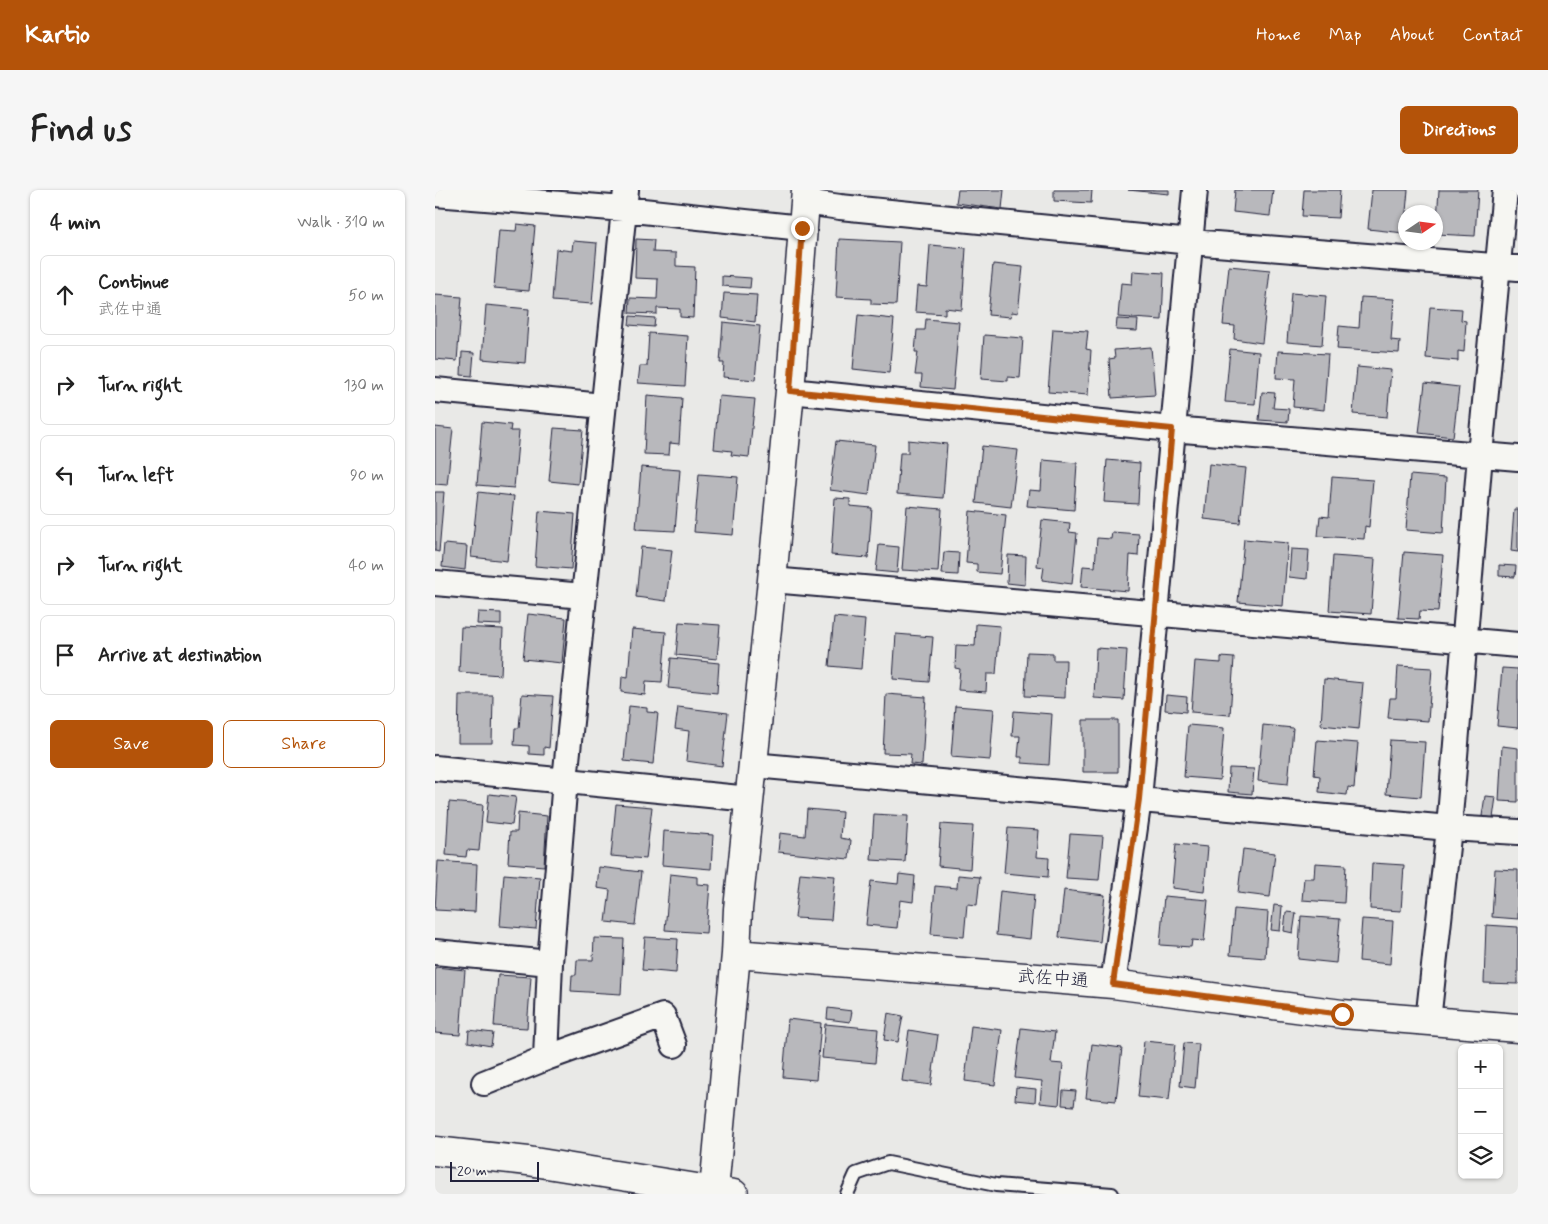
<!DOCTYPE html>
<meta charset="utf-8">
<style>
body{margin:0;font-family:Mynerve,"Klee One",sans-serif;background:#f6f6f6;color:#222}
.controls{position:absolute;right:15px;bottom:15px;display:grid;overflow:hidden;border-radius:8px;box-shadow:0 1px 4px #0004}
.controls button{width:45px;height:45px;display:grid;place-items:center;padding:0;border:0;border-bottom:1px solid #e0e0e0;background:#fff;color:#222;font:25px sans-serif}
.compass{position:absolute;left:963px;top:15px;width:45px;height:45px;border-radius:50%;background:#fff;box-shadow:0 1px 4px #0004;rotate:77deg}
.scale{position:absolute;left:15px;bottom:12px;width:89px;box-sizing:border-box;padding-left:5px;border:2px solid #22223b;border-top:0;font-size:14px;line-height:18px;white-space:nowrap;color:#22223b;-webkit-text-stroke:4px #f6f6f2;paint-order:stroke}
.stop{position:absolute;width:15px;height:15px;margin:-11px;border:4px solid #b45309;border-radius:50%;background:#fff}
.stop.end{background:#b45309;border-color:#fff;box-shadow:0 1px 5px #0008}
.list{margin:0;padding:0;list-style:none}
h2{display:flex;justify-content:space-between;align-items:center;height:65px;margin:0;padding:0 20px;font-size:21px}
h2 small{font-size:16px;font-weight:400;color:#767676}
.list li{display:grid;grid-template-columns:32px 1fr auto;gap:15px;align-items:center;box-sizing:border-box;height:80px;margin:0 10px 10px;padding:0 10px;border:1px solid #e0e0e0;border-radius:8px}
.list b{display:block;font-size:19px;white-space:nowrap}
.list p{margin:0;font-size:16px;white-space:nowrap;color:#767676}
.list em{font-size:16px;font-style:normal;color:#767676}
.actions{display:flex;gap:10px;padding:15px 20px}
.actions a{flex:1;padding:11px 0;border:1px solid #b45309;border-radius:8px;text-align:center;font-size:18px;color:#b45309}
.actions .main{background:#b45309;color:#fff}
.icon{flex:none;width:28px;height:28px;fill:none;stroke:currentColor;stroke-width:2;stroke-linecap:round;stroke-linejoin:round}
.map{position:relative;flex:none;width:1083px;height:1004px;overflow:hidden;border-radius:8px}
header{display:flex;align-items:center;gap:30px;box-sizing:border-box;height:70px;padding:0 25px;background:#b45309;color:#fff}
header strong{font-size:24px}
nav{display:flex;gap:28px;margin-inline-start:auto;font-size:18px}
.intro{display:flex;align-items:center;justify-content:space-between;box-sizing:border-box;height:120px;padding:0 30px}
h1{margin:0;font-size:35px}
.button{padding:12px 22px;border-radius:8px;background:#b45309;color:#fff;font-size:18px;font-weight:700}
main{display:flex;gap:30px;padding:0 30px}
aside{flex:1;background:#fff;border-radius:8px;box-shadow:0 1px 4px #0004}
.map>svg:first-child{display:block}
.building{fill:#b8b8bc;stroke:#22223b}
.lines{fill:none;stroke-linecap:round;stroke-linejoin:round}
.lane-casing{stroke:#22223b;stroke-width:16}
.street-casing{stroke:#22223b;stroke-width:28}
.secondary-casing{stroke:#22223b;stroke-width:31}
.primary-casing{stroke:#22223b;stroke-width:31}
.lane{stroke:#f6f6f2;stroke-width:12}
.street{stroke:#f6f6f2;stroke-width:24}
.secondary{stroke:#f6f6f2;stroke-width:28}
.primary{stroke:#f6f6f2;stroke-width:28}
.route{stroke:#b45309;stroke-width:6}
.labels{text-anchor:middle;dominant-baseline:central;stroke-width:4.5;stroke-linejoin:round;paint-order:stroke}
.street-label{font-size:18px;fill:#22223b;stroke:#f6f6f2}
</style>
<header>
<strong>Kartio</strong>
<nav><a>Home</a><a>Map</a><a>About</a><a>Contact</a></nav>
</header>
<div class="intro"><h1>Find us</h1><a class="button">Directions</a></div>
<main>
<aside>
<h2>4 min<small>Walk · 310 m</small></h2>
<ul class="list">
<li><svg class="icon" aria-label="ahead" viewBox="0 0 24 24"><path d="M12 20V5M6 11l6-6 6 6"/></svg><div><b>Continue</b><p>武佐中通</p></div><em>50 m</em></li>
<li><svg class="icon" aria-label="right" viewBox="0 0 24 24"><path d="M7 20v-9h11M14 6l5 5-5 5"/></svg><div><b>Turn right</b></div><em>130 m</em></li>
<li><svg class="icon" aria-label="left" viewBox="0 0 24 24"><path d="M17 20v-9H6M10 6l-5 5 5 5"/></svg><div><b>Turn left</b></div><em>90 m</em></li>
<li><svg class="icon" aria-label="right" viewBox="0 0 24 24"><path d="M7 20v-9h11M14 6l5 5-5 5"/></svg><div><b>Turn right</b></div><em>40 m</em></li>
<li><svg class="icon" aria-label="arrive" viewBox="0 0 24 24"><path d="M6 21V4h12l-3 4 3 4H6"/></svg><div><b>Arrive at destination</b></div></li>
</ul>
<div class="actions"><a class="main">Save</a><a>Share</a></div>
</aside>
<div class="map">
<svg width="1083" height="1004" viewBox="0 0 1083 1004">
<rect width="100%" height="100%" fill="#e9e9e7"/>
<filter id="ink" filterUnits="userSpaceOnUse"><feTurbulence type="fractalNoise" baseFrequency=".02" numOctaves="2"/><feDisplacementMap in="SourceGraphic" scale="10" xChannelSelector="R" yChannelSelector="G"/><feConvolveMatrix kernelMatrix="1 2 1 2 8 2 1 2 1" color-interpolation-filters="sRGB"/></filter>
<g filter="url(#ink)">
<path class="building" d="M523,0h46l-2,19 -46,-6z
M619,0h38l-1,13 -37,-2z
M693,0h41v4z
M800,0h38l-3,26 -37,-4z
M869,0h36l-2,28 -36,-2z
M937,0h36l-4,43 -36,-4z
M1004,0h39l-3,46 -39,-2z
M82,34l18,2 -6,65 -35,-3 5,-58 17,1z
M201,49l18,1 -1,12 23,1v13l19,1 -2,51 -13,-1v-8l-23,-1v6l-28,-1 1,-15 27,1 1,-20 -23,-1z
M404,49l61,3 -4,63 -25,-1v-5l-35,-2z
M138,51l24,2 -5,61 -40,-3 4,-52 16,2z
M495,55l36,3 -4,62 -17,-2v6l-30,-2 2,-26 10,1z
M558,74l30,3 -5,46 -6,-1 -1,5 -23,-2z
M794,76l41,4 -8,73 -28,-4 1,-13 -12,-1z
M698,81l31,2 -2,47 -44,-3 3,-34 11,1z
M287,86l29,2 -1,10 -28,-2z
M289,103l33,2 -2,27 -33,-4z
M856,103l35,3 -4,49 -35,-3z
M0,105l27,2 -5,64 -22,-2z
M926,107l33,2 -3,41 9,1 -1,12 -62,-4 2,-23 20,2z
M51,115l43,4 -4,54 -43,-4z
M995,117l32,2 -1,11 5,1 -2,31 -6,-1v10l-32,-3z
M423,125l36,4 -5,54 -36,-4z
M195,126l25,2 -1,9 -25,-2z
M491,129l33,3 -6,68 -32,-3 1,-12h-7l3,-23h-3l2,-22h8z
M682,129l21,1 -1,11 -21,-1z
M288,132l37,4 -5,54 -32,-3 1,-14h-4z
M618,139l35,2 -2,18 5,1 -3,45 -40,-3z
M214,143l39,3 -3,50 -47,-3 2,-17h7z
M549,145l39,3 -3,40 -12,-1v4l-27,-2z
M716,157l4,48 -43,3 -3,-39 6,-1 -1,-8z
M795,159l29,3 -4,52 -30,-2z
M843,161l50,3 -4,56 -31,-3 2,-28 -19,-1z
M27,162l12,1 -2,23 -11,-1z
M922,177l34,3 -4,47 -34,-3z
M990,193l34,4 -6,50 -34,-4z
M827,202l13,1 -2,15 16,1 -1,13 -29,-2z
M212,205l35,3 -3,46 -9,-1 -1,12 -25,-1z
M284,206l36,3 -6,58 -18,-2 1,-4 -18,-2z
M47,232l29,3 -1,6h9l-5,57 -37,-3z
M0,237l18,2 -6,56 -12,-1z
M119,238l29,2 -5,54 -29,-3z
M473,250l39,4 -4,54 -46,-4 3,-41h8z
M401,251l39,4 -6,50 -39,-5z
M547,256l36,4 -7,57 -35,-4z
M608,270l34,3 -3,47 -47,-4 2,-16 12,1z
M672,270l33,3 -2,41 -34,-2z
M774,274l37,4 -6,55 -36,-4z
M206,277l39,3 -5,61 -39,-2z
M264,284l39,3 -5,58 -39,-3z
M975,285l36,3 -3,55 -37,-3z
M897,287l41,3 -4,47 -4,-1 -1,13 -46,-3 2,-20 9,1z
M0,302h9l-5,60 -4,-1z
M43,302l36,4 -7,65 -36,-4z
M400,308l15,1v7l22,2 -4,50 -37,-3z
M472,316l35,3 -4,63 -36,-2z
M1079,319h4v43l-7,-1z
M104,321l36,3 -4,55 -36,-3z
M535,321l36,4 -6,59 -23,-2v-8l-11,-1z
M607,330l28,3 -1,9 8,1 -5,51 -30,-4 2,-13 -7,-1z
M677,342l27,2 -1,22 -8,-1 -2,36 -47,-4 2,-21 12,1 2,-29 14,1z
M809,349l44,4 -5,63 -45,-4z
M9,354l23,2 -2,24 -23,-3z
M444,355l20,2 -2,26 -21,-2z
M206,357l31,3 -6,51 -30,-4z
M856,359l18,1 -2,29 -18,-2z
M509,362l15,1 -1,22 -16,-1z
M969,362l39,3 -5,57 -18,-1 -1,8 -21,-1z
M573,365l18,1 -1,29 -18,-2z
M898,366l42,3 -4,55 -42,-3z
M1064,375l17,1 -1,11 -16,-1z
M43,422l23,1v12l-24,-1z
M93,424l38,4 -4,45 -39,-4z
M399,427l31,3 -4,49 -32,-3z
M244,432l41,3 -3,34 -41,-4z
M541,434l24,2 -4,48h-9l-1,18 -28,-2 2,-21 -5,-1 1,-23 19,1z
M26,437l42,2 -2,46 -42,-3z
M197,439l34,3 -4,50 -16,-1 -1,14 -24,-3 1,-16 6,1z
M461,444l37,3 -4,45 -36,-3z
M661,458l31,2 -3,50 -30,-2z
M592,462l26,1v7h13l-1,38 -40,-2z
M786,467l13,1 -4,57 -39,-3 4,-51 26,2z
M236,468l48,5 -2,30 -49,-5z
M963,476l34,2 -4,53 -40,-3 2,-20h6z
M1067,478l16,1v59l-21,-2z
M889,489l39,4 -4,46 -38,-4z
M87,504l31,2 -4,52 -5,-1v8l-15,-1v-8l-15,-1 1,-17h4z
M451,504l40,3 -4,68 -12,-1 1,-10 -28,-1z
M24,505h34l-1,48h-34z
M731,505l21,2 -1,15 -21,-2z
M194,516l18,2v4l11,1 -5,51 -29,-3z
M520,516l39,3 -4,51 -39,-3z
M243,517l50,6 -6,53 -36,-5 3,-30 -14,-2z
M579,521l38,3 -3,51 -27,-2v-6h-4l2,-21h-8z
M648,530h35v52h-35z
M753,535l36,3 -4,52 -36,-3z
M828,535l30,3 -5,56 -30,-3z
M882,550l41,3 -4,45 -6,-1 -1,8 -28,-3 1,-16 -6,-1z
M955,550l35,2 -4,55 -35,-3z
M1067,556l16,2v54l-19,-1z
M794,578l25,1 -2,25 -24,-2z
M54,604l27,3 -4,28 -26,-3z
M1050,606l11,1 -3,21 -11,-2z
M14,612l34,3 -4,46 -12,-1 -1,7 -20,-2z
M181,614l36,3 -6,52 -35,-3z
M372,619l35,3 -2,26 11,2 -2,19 -71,-7 2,-19 25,3z
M83,623l29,3 -3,50 -36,-3 2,-31h7z
M439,624l34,2 -3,46 -34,-2z
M506,634l32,2 -3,43 -32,-3z
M573,638l31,2 -2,27 12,1 -1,19 -44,-4z
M229,641l49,4 -2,34 -49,-4z
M635,644l33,2 -4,44 -33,-2z
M741,654l32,3 -4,45 -32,-4z
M808,659l32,4 -5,44 -32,-4z
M3,671l39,3 -2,48 -40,-2z
M880,673l31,2 -2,38 -42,-3 2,-22h10z
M937,673l32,2 -3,46 -31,-2z
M164,677l42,5 -6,53 -29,-3 4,-32 -13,-2z
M1060,679l23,1v49l-26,-2z
M365,683l35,3 -4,44 -36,-2z
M69,684l36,3 -4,52 -36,-3z
M235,684l27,3v7l13,1 -4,48 -41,-3z
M464,684l16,2 -2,26 -13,-2 -3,28 -31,-3 5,-44 27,3z
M523,685l22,2 -3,28 -10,-1 -3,33 -33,-3 4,-48 22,2z
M629,700l41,5 -5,47 -41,-5z
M565,701l34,4 -4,44 -34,-4z
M729,706l44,4 -4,41 -12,-1 -1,7 -31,-2z
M839,715l8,1 -2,25 -9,-1z
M799,719l34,3 -3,46 -35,-3z
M851,722l10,1 -3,20 -9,-2z
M866,726l39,3 -4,44 -38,-4z
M927,729l31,2 -3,43 -31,-3z
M1051,735l32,2v57l-34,-1z
M210,747l33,2 -2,34 -34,-3z
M159,748l30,1 -3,55 -50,-3 1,-16h4l1,-15h16z
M0,777l30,3 -5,65 -25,-2z
M63,785l33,2 -4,51 -33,-2z
M393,818l24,3 -2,11 -23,-3z
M453,823l15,3 -5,26 -14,-2z
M353,829l33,4 -5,57 -33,-3z
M390,834l53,5 -3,34 -53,-5z
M536,836l31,4 -7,55 -30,-4z
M586,838l34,4 -4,31 12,1 -4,41 -19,-2 2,-22 -27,-3z
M34,840l24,3 -2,13 -23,-4z
M474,840l29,5 -7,50 -29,-4z
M709,851l31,3 -6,56 -31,-3z
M749,853l15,1 -4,44 -15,-2z
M657,854l30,4 -6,53 -30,-3z
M581,897l20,2 -1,13 -20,-2z
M628,900l13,1 -2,15 -12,-1z"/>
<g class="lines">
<g class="lane-casing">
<path id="lane" d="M412,1004l9,-20 32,-11 108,22 116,9"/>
</g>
<g class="street-casing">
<path id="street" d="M0,4l189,15 178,19
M370,12l35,5 351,35 327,26
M0,200l168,16
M355,201l382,38 346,29
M337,390l746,65
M0,393l149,13
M318,575l696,63 69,4
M0,578l315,31
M0,762l115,11
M678,794l26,-185 56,-609
M993,831l21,-193 31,-373 25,-265
M111,868l4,-95 15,-183 61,-590
M49,893l62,-25 117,-42 11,29"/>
</g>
<g class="secondary-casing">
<path id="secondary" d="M301,764l377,30 229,30 176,14
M279,1000l22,-236 2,-45 34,-329 18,-189 16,-201"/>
</g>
<g class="primary-casing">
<path id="primary" d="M0,961l93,10 206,33"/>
</g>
<use href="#lane" class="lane"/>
<use href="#street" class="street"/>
<use href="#secondary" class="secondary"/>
<use href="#primary" class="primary"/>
</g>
</g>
<g class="lines" filter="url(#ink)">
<path class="route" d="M367,38l-12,163 382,38 -33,370 -26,185 229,30"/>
</g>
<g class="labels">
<g class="street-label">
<text transform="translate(618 789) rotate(4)">武佐中通</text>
</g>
</g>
</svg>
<div class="controls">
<button>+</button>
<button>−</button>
<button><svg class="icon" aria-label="layers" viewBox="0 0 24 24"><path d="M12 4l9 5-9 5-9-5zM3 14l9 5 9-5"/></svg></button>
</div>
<svg class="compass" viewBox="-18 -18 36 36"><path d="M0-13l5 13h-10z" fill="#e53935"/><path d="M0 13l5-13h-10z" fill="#767676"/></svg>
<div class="scale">20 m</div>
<div class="stop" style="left:907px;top:824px"></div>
<div class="stop end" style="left:367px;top:38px"></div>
</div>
</main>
